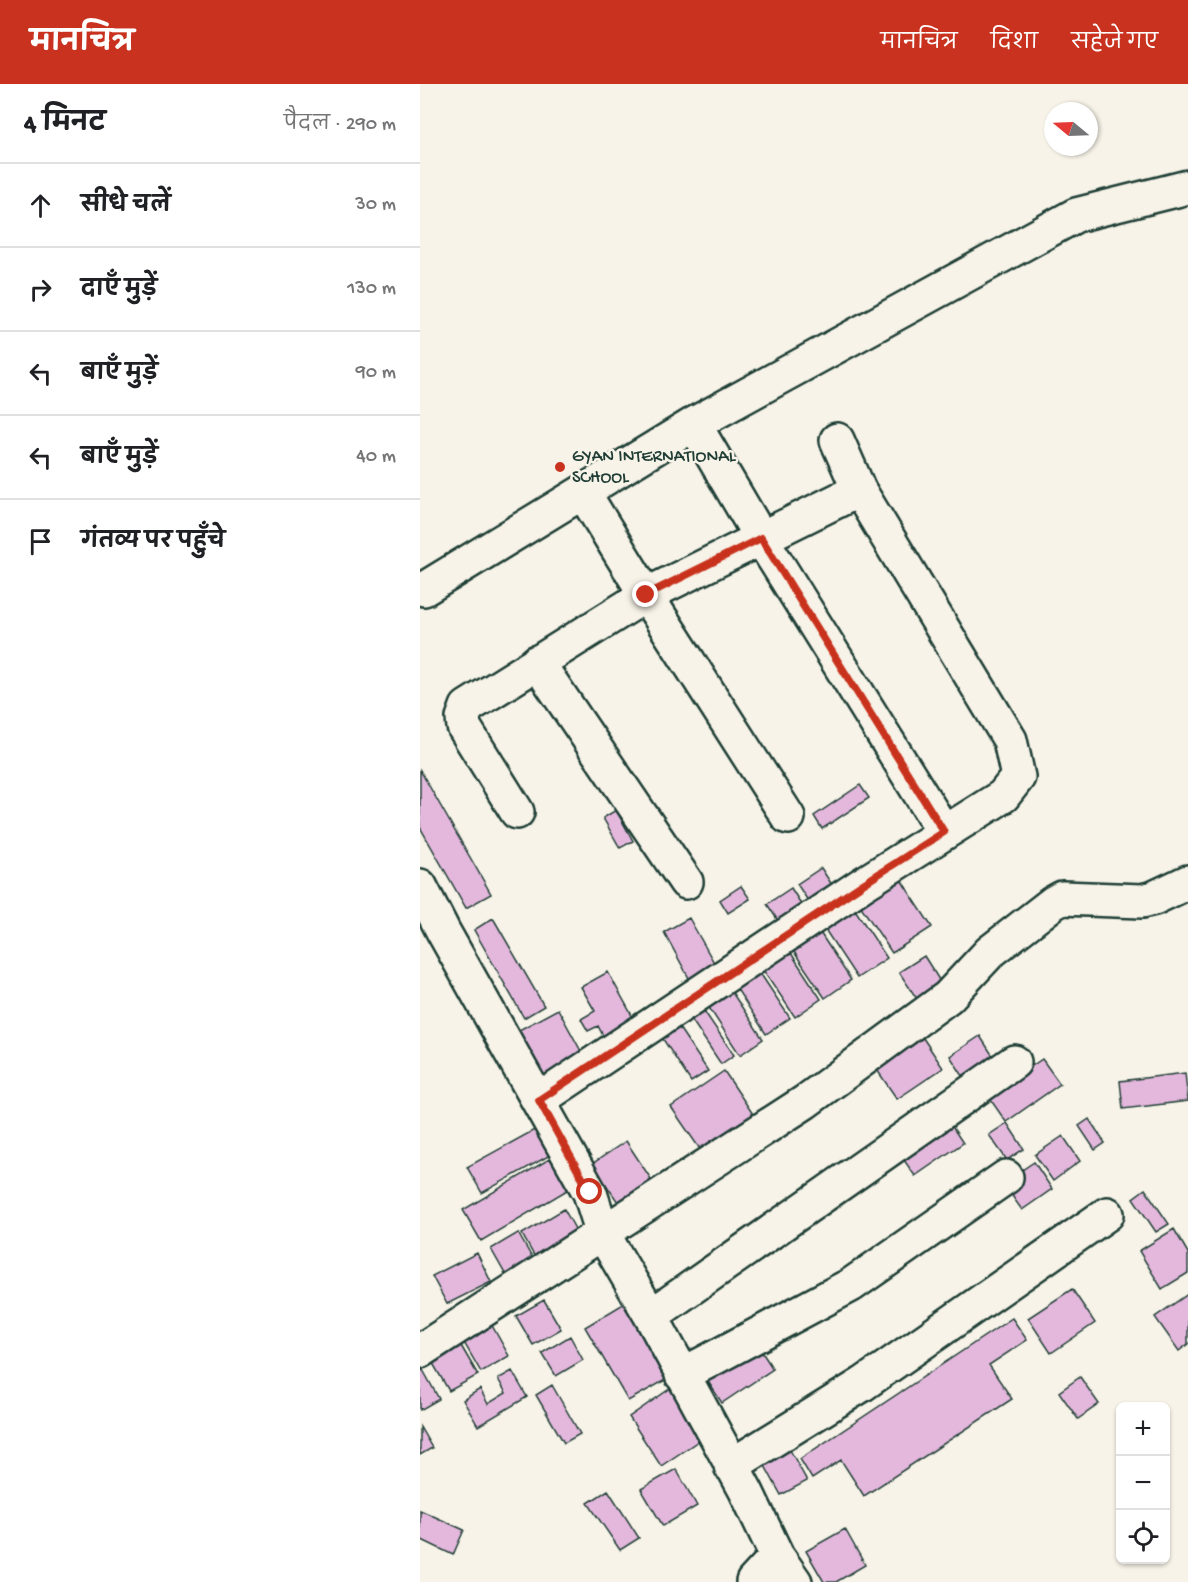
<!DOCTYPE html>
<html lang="hi">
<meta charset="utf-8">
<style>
body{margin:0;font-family:"Gochi Hand","Playpen Sans Deva",sans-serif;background:#f2f2f2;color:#202124}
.controls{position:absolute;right:18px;bottom:18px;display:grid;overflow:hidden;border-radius:9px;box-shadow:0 2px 4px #0004}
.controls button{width:54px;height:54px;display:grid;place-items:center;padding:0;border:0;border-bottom:2px solid #e0e0e0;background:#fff;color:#202124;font:30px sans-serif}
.compass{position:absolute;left:624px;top:18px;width:54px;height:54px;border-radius:50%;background:#fff;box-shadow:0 2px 4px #0004;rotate:289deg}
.stop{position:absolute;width:18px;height:18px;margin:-14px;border:4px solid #c8321e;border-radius:50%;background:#fff}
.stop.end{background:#c8321e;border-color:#fff;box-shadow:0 2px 6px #0008}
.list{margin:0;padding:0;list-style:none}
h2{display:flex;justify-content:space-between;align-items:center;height:78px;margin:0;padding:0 24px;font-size:26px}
h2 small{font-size:20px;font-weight:400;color:#757577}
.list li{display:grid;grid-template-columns:39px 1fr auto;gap:18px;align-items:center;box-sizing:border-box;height:84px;padding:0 24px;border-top:2px solid #e0e0e0}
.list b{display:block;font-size:22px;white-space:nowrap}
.list em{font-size:20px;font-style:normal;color:#757577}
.icon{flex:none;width:33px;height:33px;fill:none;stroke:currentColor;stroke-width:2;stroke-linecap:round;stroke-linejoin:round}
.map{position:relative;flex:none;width:768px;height:1498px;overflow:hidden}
header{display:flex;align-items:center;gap:36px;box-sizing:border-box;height:84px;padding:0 30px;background:#c8321e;color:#fff}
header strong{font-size:28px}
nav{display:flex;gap:33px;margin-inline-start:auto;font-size:21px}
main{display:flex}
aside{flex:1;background:#fff}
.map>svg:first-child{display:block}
.building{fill:#e4b8dd;stroke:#1f3d34;stroke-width:1.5}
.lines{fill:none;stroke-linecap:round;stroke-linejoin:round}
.minor-casing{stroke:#1f3d34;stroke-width:38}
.minor{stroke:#f7f3e8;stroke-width:33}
.route{stroke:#c8321e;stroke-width:8}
.poi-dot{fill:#c8321e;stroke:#f7f3e8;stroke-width:2}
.labels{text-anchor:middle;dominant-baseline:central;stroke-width:5;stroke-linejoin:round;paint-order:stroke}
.poi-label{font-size:18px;fill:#1f3d34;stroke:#f7f3e8;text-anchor:start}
</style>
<header>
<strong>मानचित्र</strong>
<nav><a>मानचित्र</a><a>दिशा</a><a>सहेजे गए</a></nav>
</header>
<main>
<aside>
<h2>4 मिनट<small>पैदल · 290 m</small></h2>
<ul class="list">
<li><svg class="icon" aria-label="ahead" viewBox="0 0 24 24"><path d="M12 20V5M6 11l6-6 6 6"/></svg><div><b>सीधे चलें</b></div><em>30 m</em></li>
<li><svg class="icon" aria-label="right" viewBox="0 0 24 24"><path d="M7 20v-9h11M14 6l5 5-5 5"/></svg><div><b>दाएँ मुड़ें</b></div><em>130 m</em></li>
<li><svg class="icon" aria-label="left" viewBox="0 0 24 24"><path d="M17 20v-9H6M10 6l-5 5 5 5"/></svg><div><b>बाएँ मुड़ें</b></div><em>90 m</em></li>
<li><svg class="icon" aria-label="left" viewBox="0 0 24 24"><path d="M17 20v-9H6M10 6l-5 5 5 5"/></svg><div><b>बाएँ मुड़ें</b></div><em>40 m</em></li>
<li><svg class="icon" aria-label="arrive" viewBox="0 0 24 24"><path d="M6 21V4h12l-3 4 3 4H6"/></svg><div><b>गंतव्य पर पहुँचे</b></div></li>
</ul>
</aside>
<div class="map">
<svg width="768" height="1498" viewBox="0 0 768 1498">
<rect width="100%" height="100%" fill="#f7f3e8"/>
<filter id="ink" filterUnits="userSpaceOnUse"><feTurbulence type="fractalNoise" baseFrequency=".0167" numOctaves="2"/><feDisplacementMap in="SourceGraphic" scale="12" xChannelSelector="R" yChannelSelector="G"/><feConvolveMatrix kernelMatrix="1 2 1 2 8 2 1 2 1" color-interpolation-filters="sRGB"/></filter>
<g filter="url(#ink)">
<path class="building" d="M0,686l71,124 -25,14 -46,-81z
M440,701l9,13 -47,31 -8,-13z
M196,726l17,31 -13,7 -17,-30z
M401,784l19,29 -24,16 -19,-29z
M474,785l38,58 -40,26 -38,-57z
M321,802l9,13 -22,14 -8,-13z
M371,804l19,30 -24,15 -19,-29z
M428,815l39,59 -30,20 -39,-59z
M73,834l51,88 -20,12 -50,-88z
M269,834l33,59 -26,14 -32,-59z
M395,841l36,55 -26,18 -37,-55z
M365,860l36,55 -26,18 -37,-55z
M504,872l19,30 -24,16 -20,-30z
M336,883l34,51 -24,16 -33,-51z
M188,888l32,58 -31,17 -11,-21 -10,5 -7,-12 14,-8 -14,-24z
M309,904l34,51 -23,16 -34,-52z
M280,921l34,50 -13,9 -34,-51z
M138,925l30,55 -39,22 -30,-56z
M253,935l35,52 -17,11 -34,-52z
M560,952l20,31 -30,20 -20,-31z
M503,954l20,30 -46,31 -20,-29z
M622,975l18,25 -54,38 -18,-26z
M304,987l33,49 -53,35 -33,-48z
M765,989l3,28 -65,8 -3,-28z
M525,1032l18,27 -48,33 -18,-26z
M669,1035l16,24 -10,7 -16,-24z
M127,1039l14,26 -79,44 -15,-26z
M587,1039l17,26 -17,11 -18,-25z
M643,1052l17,25 -27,20 -18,-26z
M206,1057l29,44 -33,23 -30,-44z
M131,1074l18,31 -88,52 -18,-31z
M614,1078l18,27 -30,21 -19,-27z
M725,1105l24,35 -13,8 -23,-34z
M144,1125l15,27 -42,25 -15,-27z
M754,1145l14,24v20l-26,16 -23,-38z
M98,1149l17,30 -27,16 -17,-30z
M57,1169l14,29 -44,22 -15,-28z
M652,1205l23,34 -44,30 -23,-35z
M768,1210v50l-9,7 -24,-34z
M124,1216l17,29 -28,16 -17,-29z
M205,1219l44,75 -41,23 -43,-74z
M592,1234l15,22 -38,25 23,34 -148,97 -23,-36 -29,19 -12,-20z
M70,1238l19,34 -28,16 -19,-33z
M150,1252l13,24 -27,16 -14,-23z
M40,1260l18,31 -29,16 -18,-31z
M338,1262l15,23 -51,34 -15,-23z
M3,1286l16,29 -19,11v-38z
M92,1287l15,26 -49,29 -15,-26 17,-11 8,15 18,-11 -8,-14z
M660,1293l19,27 -21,15 -19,-27z
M132,1301l28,49 -16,9 -28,-48z
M251,1304l33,49 -43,29 -32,-49z
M0,1343l12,21 -12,7z
M364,1355l23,42 -26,14 -23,-42z
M256,1385l21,37 -34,20 -22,-37z
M188,1406l31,48 -19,12 -32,-47z
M0,1426l44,20 -11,25 -33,-16z
M425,1445l20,36 -29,17h-12l-18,-31z"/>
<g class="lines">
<g class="minor-casing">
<path id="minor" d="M274,340l67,114 183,294
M163,408l63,103 142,222
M4,505l270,-165 382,-209 112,-28
M117,578l149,220
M97,728l-53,-85 -1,-9 4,-11 179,-112 213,-105
M0,802l23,45 147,262 13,41 48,82 95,175 31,65 18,26
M119,1016l324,-216 140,-88 15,-19 -8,-37 -151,-250 -22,-50
M231,1232l363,-254
M0,1267l385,-249 143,-105 42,-45 63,-49 9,-5 80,3 12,-3 34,-16
M262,1291l169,-90 155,-108
M311,1382l132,-82 244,-170
M333,1498l24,-26"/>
</g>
<use href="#minor" class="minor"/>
</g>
</g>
<g class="lines" filter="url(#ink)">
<path class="route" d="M170,1108l-51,-92 324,-216 81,-52 -183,-294 -115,57"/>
</g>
<circle class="poi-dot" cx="140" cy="383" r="6"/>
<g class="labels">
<g class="poi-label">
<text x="152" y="373">GYAN INTERNATIONAL<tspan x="152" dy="21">SCHOOL</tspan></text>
</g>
</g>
</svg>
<div class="controls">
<button>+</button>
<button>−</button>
<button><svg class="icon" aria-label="locate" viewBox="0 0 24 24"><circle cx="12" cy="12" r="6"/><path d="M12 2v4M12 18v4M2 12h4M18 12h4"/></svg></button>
</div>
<svg class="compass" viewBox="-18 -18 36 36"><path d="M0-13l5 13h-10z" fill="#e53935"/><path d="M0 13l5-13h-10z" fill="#757577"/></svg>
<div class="stop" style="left:170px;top:1108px"></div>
<div class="stop end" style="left:226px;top:511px"></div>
</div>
</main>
